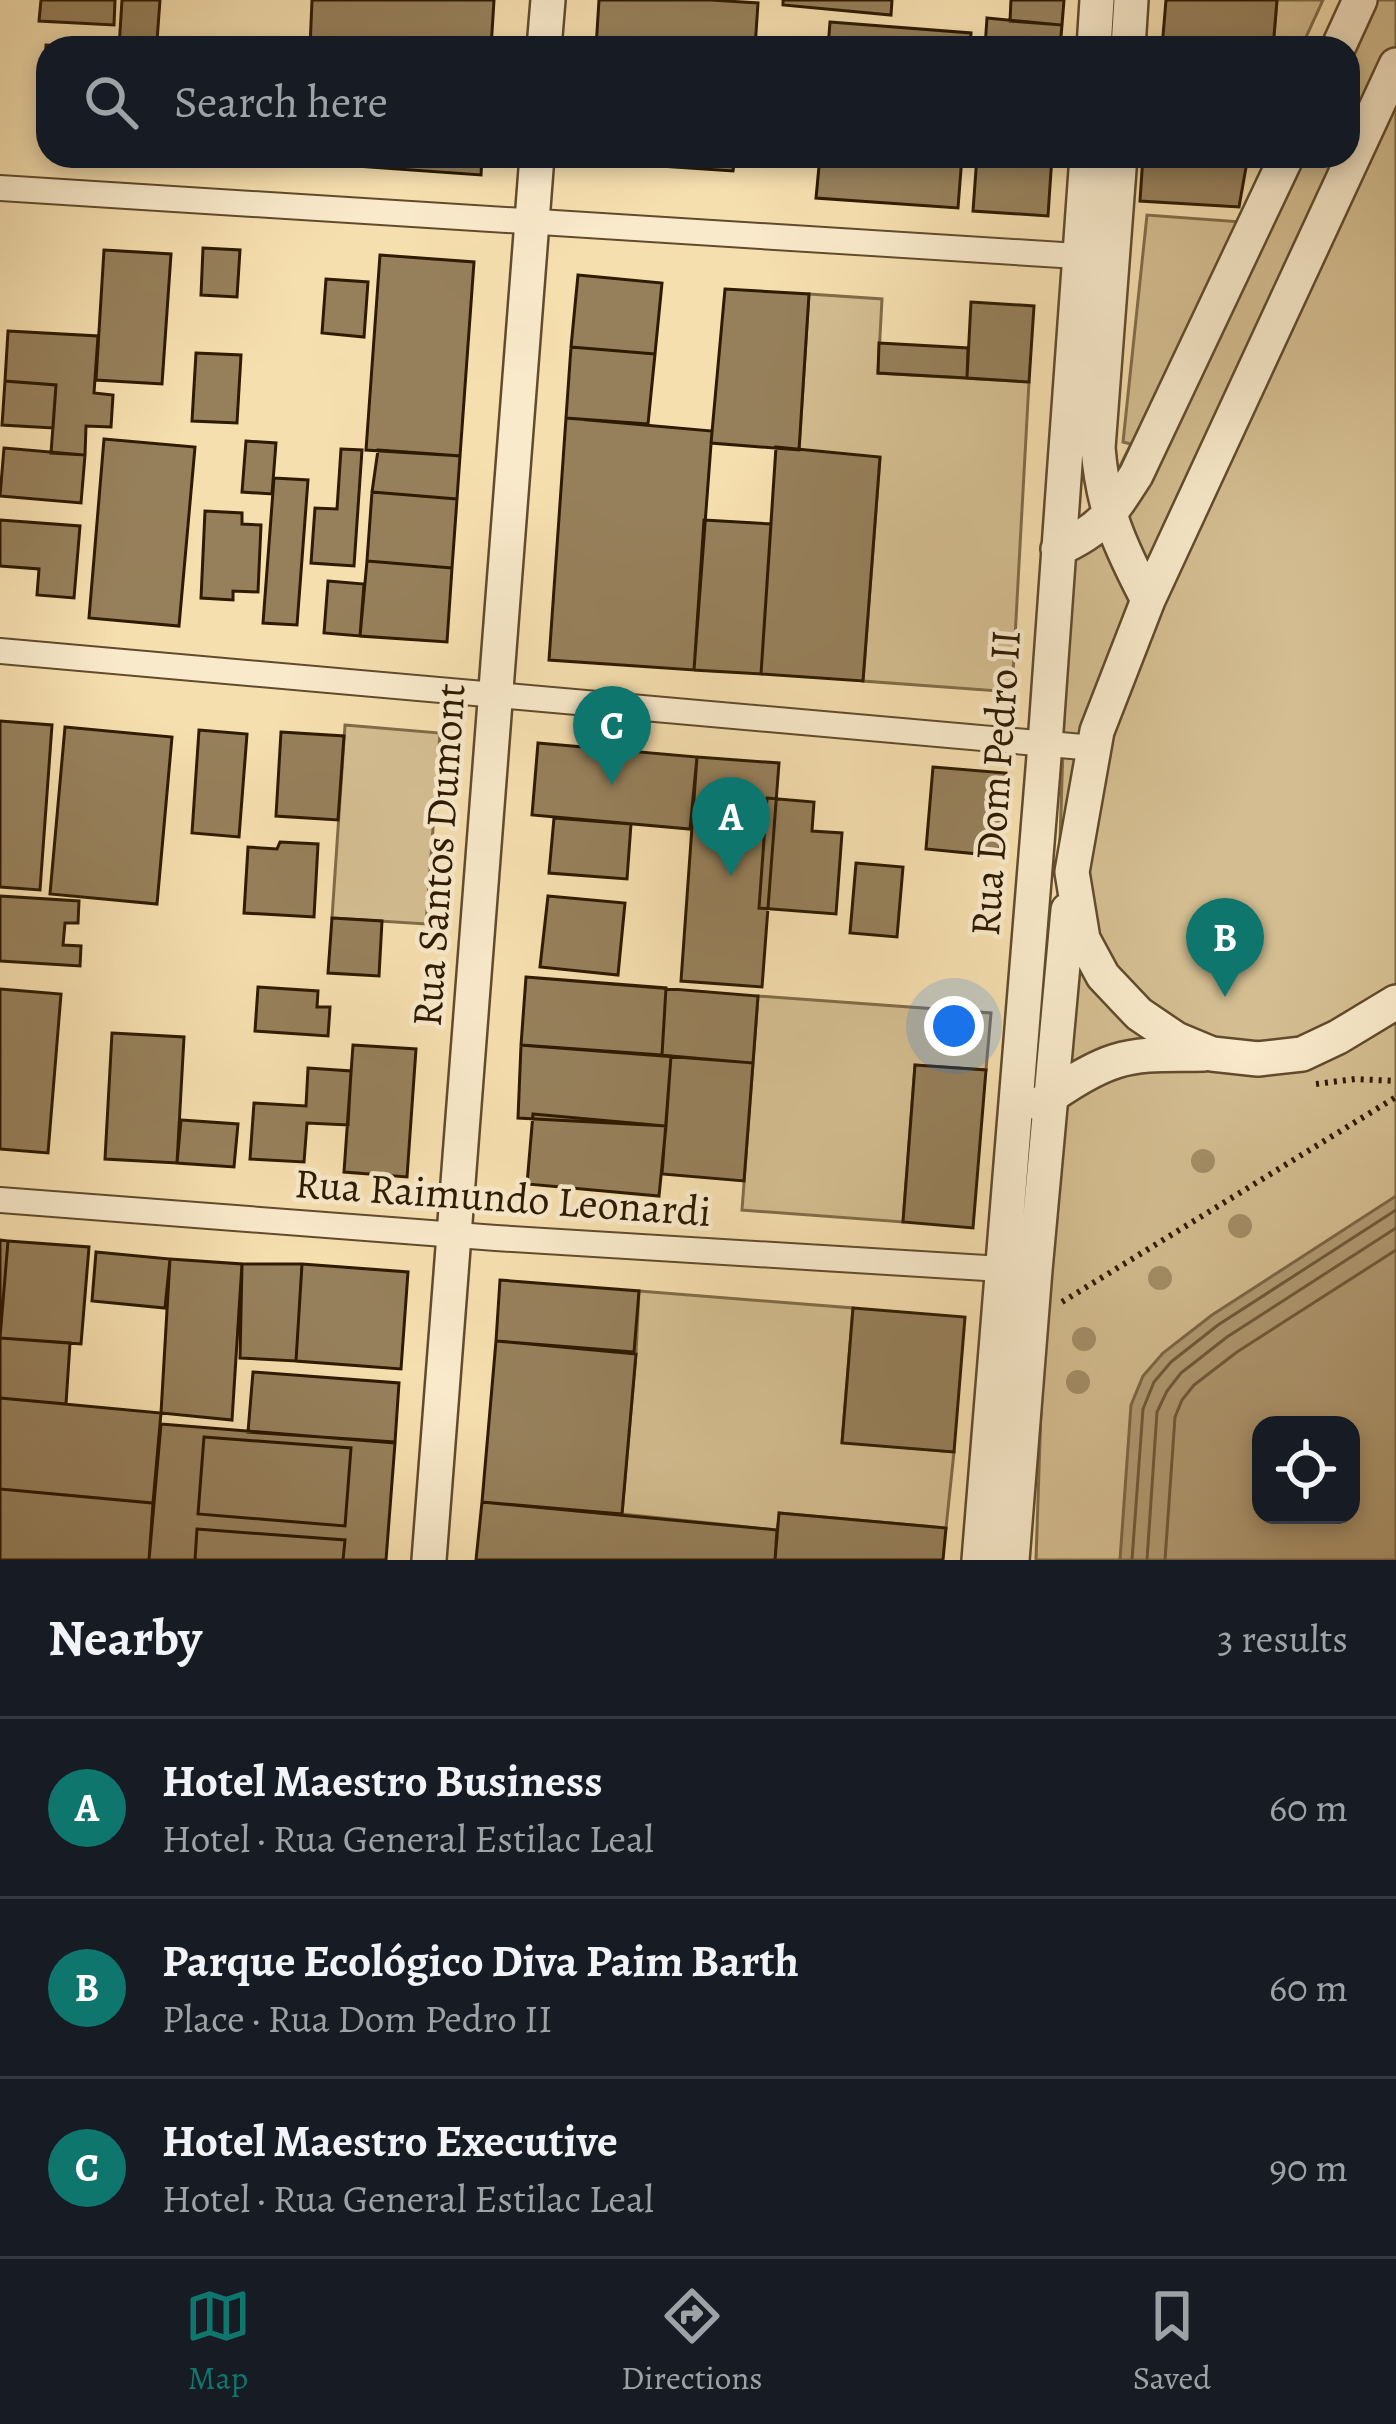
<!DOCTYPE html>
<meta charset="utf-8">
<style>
body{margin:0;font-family:Alegreya,serif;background:#242831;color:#f1f3f6}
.controls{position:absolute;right:36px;bottom:36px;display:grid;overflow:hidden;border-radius:24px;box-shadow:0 6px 18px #0003}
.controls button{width:108px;height:108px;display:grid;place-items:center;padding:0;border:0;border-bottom:3px solid #363941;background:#171b24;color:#f1f3f6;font:60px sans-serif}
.you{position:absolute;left:954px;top:1026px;width:42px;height:42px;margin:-30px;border:9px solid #fff;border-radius:50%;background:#1a73e8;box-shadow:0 0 0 18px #1a73e833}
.badge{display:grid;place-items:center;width:78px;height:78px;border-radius:50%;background:#0f766e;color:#fff;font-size:39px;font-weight:700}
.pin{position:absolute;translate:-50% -99px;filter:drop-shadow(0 3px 6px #0008)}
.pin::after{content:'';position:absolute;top:63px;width:42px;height:36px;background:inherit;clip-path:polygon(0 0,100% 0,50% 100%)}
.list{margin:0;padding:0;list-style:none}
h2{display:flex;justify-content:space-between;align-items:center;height:156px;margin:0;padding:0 48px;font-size:51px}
h2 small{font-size:39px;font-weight:400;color:#9ea1a6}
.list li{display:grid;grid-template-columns:78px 1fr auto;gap:36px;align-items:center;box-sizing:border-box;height:180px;padding:0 48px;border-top:3px solid #363941}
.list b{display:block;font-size:45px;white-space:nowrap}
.list p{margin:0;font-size:39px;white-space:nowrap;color:#9ea1a6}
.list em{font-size:39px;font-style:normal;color:#9ea1a6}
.icon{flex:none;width:66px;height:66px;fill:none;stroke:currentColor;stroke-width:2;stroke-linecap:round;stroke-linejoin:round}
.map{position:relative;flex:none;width:1396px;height:1560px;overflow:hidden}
.search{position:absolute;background:#171b24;box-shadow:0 6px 18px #0003;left:36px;right:36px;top:36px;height:132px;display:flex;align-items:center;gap:30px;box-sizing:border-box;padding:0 42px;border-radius:36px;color:#9ea1a6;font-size:45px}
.sheet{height:696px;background:#171b24}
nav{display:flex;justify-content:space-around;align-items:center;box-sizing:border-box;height:168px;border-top:3px solid #363941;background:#171b24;font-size:33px;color:#9ea1a6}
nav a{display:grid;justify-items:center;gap:6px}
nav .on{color:#0f766e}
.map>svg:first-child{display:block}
.green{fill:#d4be91;stroke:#816c48;stroke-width:3;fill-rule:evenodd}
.water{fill:#b29c74;stroke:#7d6846;stroke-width:3;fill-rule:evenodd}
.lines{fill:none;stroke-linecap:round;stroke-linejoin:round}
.shore{stroke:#705b3a;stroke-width:3}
.building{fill:#96805b;stroke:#2e1a00;stroke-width:3}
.minor-casing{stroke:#604b2c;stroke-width:28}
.tertiary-casing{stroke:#604b2c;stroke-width:38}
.path{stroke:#2e1a00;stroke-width:6;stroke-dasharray:3 6;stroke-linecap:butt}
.minor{stroke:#f9eacb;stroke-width:24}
.tertiary{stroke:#f9eacb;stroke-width:33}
.tree{fill:#a48e67}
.labels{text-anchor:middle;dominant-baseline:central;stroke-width:9;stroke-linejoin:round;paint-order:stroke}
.street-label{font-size:42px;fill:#2e1a00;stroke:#f9eacb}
</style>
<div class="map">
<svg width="1396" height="1560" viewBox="0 0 1396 1560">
<rect width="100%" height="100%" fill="#f6dfaf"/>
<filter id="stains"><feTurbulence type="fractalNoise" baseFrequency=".00167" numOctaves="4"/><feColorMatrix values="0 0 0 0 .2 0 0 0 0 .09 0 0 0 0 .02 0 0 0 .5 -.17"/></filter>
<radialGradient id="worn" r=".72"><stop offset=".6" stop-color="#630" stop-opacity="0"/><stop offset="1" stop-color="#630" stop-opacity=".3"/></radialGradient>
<path class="green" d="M1277,0h46l-22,48h-28z
M1352,0h44v1560h-360l33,-991 62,-125 -8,-2 24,-227 94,7 34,-66h73v-108zM1261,1425h90v90h-90z
M809,294l73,5 -4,74 151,9 -17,310 -149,-11 17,-223 -81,-8z
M345,725l95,8 -14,191 -94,-6z
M758,996l233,17 -5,57 -71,-5 -12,157 -161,-12z
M639,1291l214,17 -11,134 112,10 -8,76 -166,-15 -3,17 -155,-16 14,-160z"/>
<path class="water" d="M1396,1196v364h-276l11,-155 12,-29 20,-23 49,-38zM1261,1425h90v90h-90z"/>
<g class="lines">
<path class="shore" d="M1132,1560l11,-151 11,-27 17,-20 47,-37 178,-115
M1147,1560l10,-148 10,-21 14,-18 46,-36 169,-109
M1165,1560l10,-143 7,-17 12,-15 43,-33 159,-102"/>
</g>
<path class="building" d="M41,0h74l-1,25 -75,-4z
M122,0h38l-3,41 58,4v3h-96z
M312,0h182l-3,48h-181z
M599,0h112l47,3 -3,45h-159z
M783,0h109l-1,15 -108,-10z
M1011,0h53l-2,25 -52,-4z
M1166,0h111l-4,48h-111z
M987,18l75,7 -2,23h-75z
M830,22l141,11 -1,15h-142z
M46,45l58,3h-56v75l-6,-1z
M216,156h266l-1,19z
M647,156h88l-2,15 -87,-6z
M820,156h142l-4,52 -142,-10z
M977,156h75l-4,60 -75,-5z
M1143,156h105l-9,51 -99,-6z
M203,248l37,2 -3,47 -36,-2z
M104,250l67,4 -9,130 -66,-4z
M380,255l94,7 -14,194 -94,-6z
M578,275l84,8 -7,71 -84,-7z
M326,279l42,3 -4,55 -42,-4z
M725,289l84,5 -10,156 -88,-7z
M971,302l63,4 -5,76 -62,-4z
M8,331l90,5 -4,57 19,2 -2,32 -25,-1 -1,29 -34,-2 5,-68 -51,-4z
M879,343l89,5 -1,30 -89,-5z
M571,347l84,7 -7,70 -82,-6z
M196,353l45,2 -4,68 -45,-2z
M5,381l51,4 -3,43 -51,-3z
M566,418l146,13 -18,239 -145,-10z
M104,439l91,8 -16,179 -90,-8z
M246,441l30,2 -4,51 -30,-2z
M776,447l104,10 -17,224 -102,-7z
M4,448l81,7 -4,48 -81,-7z
M341,449l21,1 -8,116 -43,-3 4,-55 22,1z
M378,450l82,6 -3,43 -85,-7z
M274,478l34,2 -11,145 -34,-2z
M372,492l85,7 -5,69 -85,-7z
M205,511l37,2v11l19,1 -3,67 -25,-1v9l-32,-2z
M0,520l80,6 -6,72 -37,-3 2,-26 -39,-3z
M704,520l67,4 -10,150 -67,-4z
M367,561l85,7 -5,74 -87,-6z
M328,581l36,3 -4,52 -36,-3z
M0,721l52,4 -12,165 -40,-3z
M65,727l107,10 -15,167 -107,-10z
M199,730l48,4 -8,103 -47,-4z
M281,732l63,4 -6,84 -62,-4z
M538,743l159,14 -7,72 -158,-14z
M697,757l82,6 -17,224 -81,-6z
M933,767l73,6 -7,83 -73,-7z
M767,798l47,4 -2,29 30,2 -6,81 -77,-6z
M554,818l77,6 -4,55 -78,-6z
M280,842l38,2 -4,73 -70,-4 4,-66 29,2z
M856,863l47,4 -6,70 -47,-4z
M0,896l79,5 -1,22h-13l-2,22 18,1 -1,20 -80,-5z
M548,896l77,7 -7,72 -78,-8z
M332,918l50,3 -3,55 -51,-3z
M526,977l232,19 -5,67 -232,-18z
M526,977l140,11 -4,67 -141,-10z
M258,987l60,4 -1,16h13l-2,29 -73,-5z
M0,989l61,5 -13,159 -48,-4z
M112,1033l72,4 -7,126 -72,-4z
M353,1045l63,4 -9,128 -63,-5z
M521,1045l150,11 -5,70 -148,-8z
M671,1056l82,7 -9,118 -82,-7z
M915,1065l71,5 -13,158 -70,-6z
M308,1068l43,3 -3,54 -41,-2 -3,39 -54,-3 4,-56 52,3z
M533,1114l133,12 -7,70 -132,-12z
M181,1120l57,4 -4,43 -57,-4z
M0,1240l8,1 -8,97z
M8,1241l81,6 -8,97 -81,-6z
M96,1252l74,7 -5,49 -73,-7z
M170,1259l72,5 -10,156 -71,-7z
M242,1264h60l-6,97 -56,-3z
M302,1264l106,8 -7,97 -105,-8z
M500,1280l139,11 -5,61 -138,-11z
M853,1308l112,9 -11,135 -112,-9z
M0,1338l70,5 -4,61 -66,-6z
M496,1341l140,13 -14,160 -140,-12z
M253,1372l146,11 -4,59 -147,-10z
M0,1398l161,15 -8,90 -153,-14z
M161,1424l234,19 -9,117h-237z
M204,1437l147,11 -6,78 -147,-12z
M0,1489l153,14 -4,57h-149z
M482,1502l295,28 -2,30h-299z
M779,1513l167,15 -3,32h-168z
M197,1529l148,11 -2,20h-148z"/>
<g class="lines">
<g class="minor-casing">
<path id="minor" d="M0,188l1093,69
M0,651l1094,97
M0,1200l496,38 506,31"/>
</g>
<g class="tertiary-casing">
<path id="tertiary" d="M544,48l4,-48
M1094,48l3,-48
M1128,48l3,-48
M1338,48l22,-48
M1396,65l-248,535 -51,131 -25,141 11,67 20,37 36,38 37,25 36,15 46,5 44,-5 36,-17 58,-35
M1120,156l-22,292c5,62 22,98 50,152
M1058,549c44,-20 53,-35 78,-74l151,-319
M1040,1104c22,-16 50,-35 76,-43 28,-9 59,-6 88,-7
M429,1560l108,-1404
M979,1560l66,-816 42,-588
M1012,1560l23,-290 33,-360"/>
</g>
<path class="path" d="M1316,1084l39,-5 41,2
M1062,1302l334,-205"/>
<use href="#minor" class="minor"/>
<use href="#tertiary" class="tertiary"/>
</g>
<g class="tree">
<circle cx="1203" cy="1161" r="12"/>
<circle cx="1240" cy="1226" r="12"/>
<circle cx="1160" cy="1278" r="12"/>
<circle cx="1084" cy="1339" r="12"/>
<circle cx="1078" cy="1382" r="12"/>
</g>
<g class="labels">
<g class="street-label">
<text transform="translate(995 783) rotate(-86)">Rua Dom Pedro II</text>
<text transform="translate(438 855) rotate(-86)">Rua Santos Dumont</text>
<text transform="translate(503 1197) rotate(4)">Rua Raimundo Leonardi</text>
</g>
</g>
<rect width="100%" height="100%" filter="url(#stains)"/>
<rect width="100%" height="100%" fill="url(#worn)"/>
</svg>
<div class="controls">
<button><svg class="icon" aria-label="locate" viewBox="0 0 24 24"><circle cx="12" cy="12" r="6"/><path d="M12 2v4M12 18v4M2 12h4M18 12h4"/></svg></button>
</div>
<div class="you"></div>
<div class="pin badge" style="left:731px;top:876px">A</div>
<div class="pin badge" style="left:1225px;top:997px">B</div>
<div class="pin badge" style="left:612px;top:785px">C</div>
<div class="search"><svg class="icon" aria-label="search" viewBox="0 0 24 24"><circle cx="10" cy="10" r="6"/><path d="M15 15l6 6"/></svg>Search here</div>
</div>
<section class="sheet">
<h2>Nearby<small>3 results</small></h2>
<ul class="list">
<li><span class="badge">A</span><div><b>Hotel Maestro Business</b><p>Hotel · Rua General Estilac Leal</p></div><em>60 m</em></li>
<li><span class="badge">B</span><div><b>Parque Ecológico Diva Paim Barth</b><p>Place · Rua Dom Pedro II</p></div><em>60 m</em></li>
<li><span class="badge">C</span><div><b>Hotel Maestro Executive</b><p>Hotel · Rua General Estilac Leal</p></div><em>90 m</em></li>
</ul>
</section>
<nav>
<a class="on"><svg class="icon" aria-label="map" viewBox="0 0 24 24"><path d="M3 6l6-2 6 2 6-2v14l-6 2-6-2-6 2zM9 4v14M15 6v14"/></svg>Map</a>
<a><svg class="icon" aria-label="directions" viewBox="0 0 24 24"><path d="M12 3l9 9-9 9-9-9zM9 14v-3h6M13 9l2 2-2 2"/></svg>Directions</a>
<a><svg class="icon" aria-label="saved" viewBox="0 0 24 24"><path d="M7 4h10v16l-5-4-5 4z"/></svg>Saved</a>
</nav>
